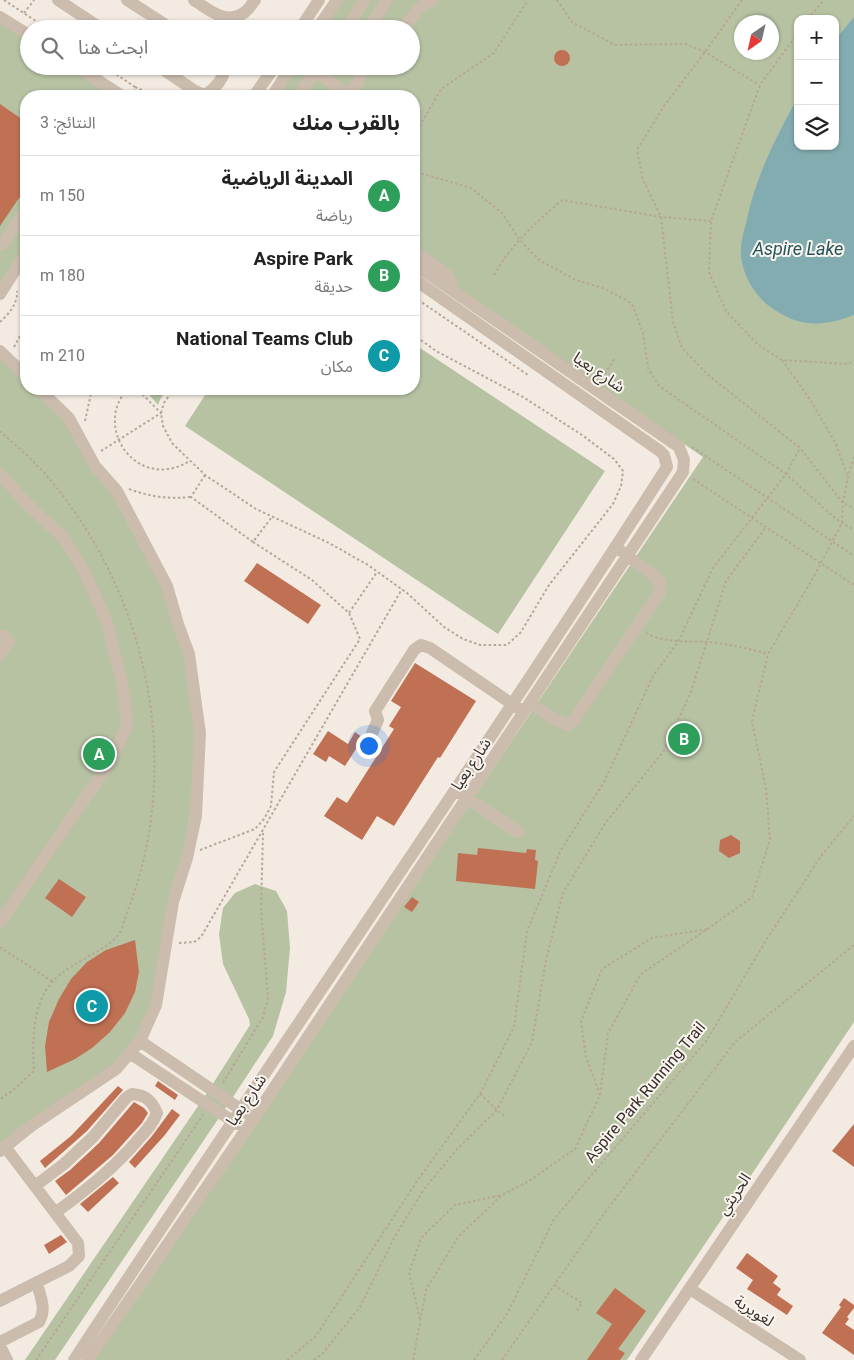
<!DOCTYPE html>
<html lang="ar">
<meta charset="utf-8">
<style>
body{margin:0;font-family:Roboto,"Noto Sans Arabic",sans-serif;background:#f6f6f6;color:#222;direction:rtl}
.controls{position:absolute;right:15px;top:15px;display:grid;overflow:hidden;border-radius:10px;box-shadow:0 1px 4px #0004}
.controls button{width:45px;height:45px;display:grid;place-items:center;padding:0;border:0;border-bottom:1px solid #e0e0e0;background:#fff;color:#222;font:25px sans-serif}
.compass{position:absolute;left:734px;top:15px;width:45px;height:45px;border-radius:50%;background:#fff;box-shadow:0 1px 4px #0004;rotate:214deg}
.you{position:absolute;left:368px;top:745px;width:18px;height:18px;margin:-12px;border:4px solid #fff;border-radius:50%;background:#1a73e8;box-shadow:0 0 0 8px #1a73e833}
.badge{display:grid;place-items:center;width:32px;height:32px;border-radius:50%;background:#23555a;color:#fff;font-size:16px;font-weight:700}
.pin{position:absolute;translate:-50% -50%;border:2px solid #fff;box-shadow:0 1px 5px #0006}
.list{margin:0;padding:0;list-style:none}
h2{display:flex;justify-content:space-between;align-items:center;height:65px;margin:0;padding:0 20px;font-size:21px}
h2 small{font-size:16px;font-weight:400;color:#767676}
.list li{display:grid;grid-template-columns:32px 1fr auto;gap:15px;align-items:center;box-sizing:border-box;height:80px;padding:0 20px;border-top:1px solid #e0e0e0}
.list b{display:block;font-size:19px;white-space:nowrap}
.list p{margin:0;font-size:16px;white-space:nowrap;color:#767676}
.list em{font-size:16px;font-style:normal;color:#767676}
.icon{flex:none;width:28px;height:28px;fill:none;stroke:currentColor;stroke-width:2;stroke-linecap:round;stroke-linejoin:round}
.map{position:relative;flex:none;width:854px;height:1360px;overflow:hidden;direction:ltr}
.search{position:absolute;background:#fff;box-shadow:0 1px 4px #0004;left:20px;top:20px;width:400px;height:55px;display:flex;align-items:center;gap:12px;box-sizing:border-box;padding:0 18px;border-radius:28px;color:#767676;font-size:19px}
.panel{position:absolute;background:#fff;box-shadow:0 1px 4px #0004;left:20px;top:90px;width:400px;height:305px;border-radius:20px;direction:rtl}
.map>svg:first-child{display:block}
.green{fill:#b6c2a2;fill-rule:evenodd}
.water{fill:#82acaf}
.building{fill:#c07053}
.lines{fill:none;stroke-linecap:round;stroke-linejoin:round}
.path{stroke:#b7a698;stroke-width:2;stroke-dasharray:2.5 2.5;stroke-linecap:butt}
.minor{stroke:#cbbcae;stroke-width:12}
.labels{text-anchor:middle;dominant-baseline:central;stroke-width:4;stroke-linejoin:round;paint-order:stroke}
.street-label{font-size:16px;fill:#3a312c;stroke:#faf5ef}
.water-label{font-size:18px;font-style:italic;fill:#23555a;stroke:#faf5ef}
</style>
<div class="map">
<svg width="854" height="1360" viewBox="0 0 854 1360">
<rect width="100%" height="100%" fill="#f3ebe2"/>
<path class="green" d="M343,0h511v1022l-227,338h-533l609,-903 -289,-198v-163h-136l20,-30h113v-37h-87zM798,19h37v127h-37zM742,22h30v30h-30z
M0,17l29,18v31h47l46,30h-96v157l-26,41z
M414,344l191,127 -107,163 -313,-208 24,-37h205z
M0,351l26,25v13h13l30,29 75,123 45,113 8,122 -41,229 -25,49 -131,97z
M144,389h22v1l-6,10 -2,5z
M255,884l21,7 11,20 3,37 -4,44 -13,44 -44,67 -174,257h-30l184,-270 41,-65 -1,-6 -26,-55 -4,-30 4,-26 12,-15z"/>
<path class="water" d="M854,17v298c-28,11 -53,13 -79,-5 -18,-11 -31,-31 -34,-53 -1,-11 2,-23 5,-34 9,-45 30,-86 52,-126v49h37v-106z"/>
<path class="building" d="M554 58a8 8 0 1 1 16 0a8 8 0 1 1-16 0Z
M0,104l26,18v74l-7,2 -19,28z
M257,563l64,42 -13,19 -64,-43z
M415,663l61,38 -36,57 -2,-1 -44,69 -17,-10 -15,24 -38,-24 13,-19 10,6 47,-74 -5,-3 12,-19 -10,-6z
M328,731l20,13 7,-12 7,5 -1,4 -16,25 -16,-10 -3,6 -13,-8z
M731,835l9,6v12l-11,5 -10,-7 1,-11z
M478,848l48,5 1,-4 9,1 -1,10 3,1 -3,28 -79,-8 2,-28 19,2z
M59,879l27,18 -14,20 -27,-19z
M412,897l7,5 -7,10 -8,-5z
M135,940l4,32 -4,20 -10,21 -15,19 -18,16 -17,11 -28,13 -2,-26 4,-24 10,-23 12,-20 16,-17 19,-12z
M158,1081l20,14 -3,5 -20,-14z
M118,1086l5,4 -36,41 -42,37 -5,-7 31,-25z
M134,1102l10,6 4,5 -6,10 -29,32 -47,40 -11,-14 15,-11 29,-27z
M172,1109l8,6 -16,21 -29,32 -6,-6 23,-26z
M854,1124v43l-22,-16z
M113,1177l6,6 -31,29 -8,-8z
M61,1235l6,7 -18,12 -5,-9z
M747,1253l31,23 -5,7 8,6 -4,6 16,11 -6,9 -40,-26 6,-9 -17,-12z
M615,1288l31,23 -28,38 7,4 -5,7h-33l25,-36 -16,-11z
M844,1298l10,7v3l-7,9 2,2 -4,5 9,6v25l-32,-22 19,-26 -2,-2z"/>
<g class="lines">
<path class="path" d="M4,0l44,29
M557,0l15,22 43,23 70,-1 20,8 54,33
M742,0l-37,52 -41,54 -27,44 6,30 18,37 12,105 9,26 25,26 93,74 43,55 11,5
M24,13l10,-13
M808,19l16,-19
M798,33l-38,52 -49,136 -2,51 17,39 31,33 25,16 66,4 6,-3
M104,66l31,21 -1,5
M135,87l21,9
M235,96l8,-6
M414,150v-14l27,-47 53,-36 34,-53
M414,161l6,12 51,15 31,25 17,26 20,21 37,20 27,8 25,13 5,5 10,27 5,35 11,18 127,88 42,38 14,11 12,7
M494,275c19,-33 40,-50 68,-75l99,17 50,4
M414,297l114,78
M0,322c9,-8 18,-19 17,-31
M14,347l12,-22
M782,360l27,38 26,44 13,35
M602,378l13,-20
M128,389c-31,31 -3,86 40,80 8,-1 15,-4 22,-8
M174,389l-10,14 -3,10 2,13 9,17 33,32 51,34 73,34 39,22 39,28 37,34 19,12 17,6h27l14,-13 28,-47 64,-81 8,-18 2,-15 -9,-12 -32,-24 -59,-38 -87,-46 -22,-16
M85,421l7,-32
M0,431c19,17 40,35 56,56 81,101 116,235 90,362 -5,24 -12,46 -21,69 -2,5 -3,13 -7,17 -8,11 -23,17 -34,24 -11,6 -22,13 -31,22 -21,23 -21,61 -19,90l-22,20 -12,8
M692,447l162,109
M101,451l60,-38 -24,-24
M205,475l-14,22 62,45 19,-25
M693,479l161,106
M129,489c21,8 39,10 62,8
M253,542l59,38 37,33 28,-41
M646,633c18,10 40,8 61,9 21,2 40,6 61,12
M200,850l55,-21 9,-10 7,-13 3,-34 86,-133 -11,-26
M179,943l15,-1 7,-5 201,-348
M0,947l53,35
M223,1083l40,-66 5,-18 -7,-90 2,-76
M480,1094l26,24
M600,1095l-14,-38 -5,-36 21,-52 50,-31 55,-9
M554,1285l28,18 -6,9
M420,1319l-11,-46 12,-35 34,-33 47,-10
M36,1360l167,-245
M287,1360l29,-24 101,-155 63,-87 34,-67 13,-96 34,-81 43,-68 49,-106 25,-34 35,-74 73,-94 14,-26
M314,1360l9,-7 37,-46 35,-71 29,-47 34,-41 39,-38 35,-68 14,-82 17,-67 43,-71 57,-70 28,-60 35,-111 40,-54
M413,1360l13,-70 32,-53 44,-42 27,-14 46,-32 25,-54 8,-62 33,-59 68,-46 43,-31 18,-57 -4,-51 -14,-68 16,-67 45,-76 29,-55 1,-20 5,-26 6,-20
M474,1360l33,-46 47,-95 153,-179 58,-98 56,-86 33,-40
M502,1360l104,-149 129,-169 119,-97"/>
<path class="minor" d="M58,0l44,29
M127,0l45,29
M194,0c14,10 34,26 51,12 4,-3 7,-8 10,-12
M0,17l29,18
M300,29l19,-29
M317,29l20,-29
M346,29l18,-29
M368,29l19,-29
M403,29l16,-21 13,-8
M76,66l46,30
M158,66l37,25 10,4c11,-7 18,-15 20,-27l-1,-2
M315,71l34,24
M361,71l14,-5
M254,96l21,-30
M272,96l20,-30
M301,96l1,-6 17,-24
M348,96c6,-9 17,-18 10,-30
M2,245l24,-35
M414,251l33,24 3,4 2,11
M0,294l26,-41
M0,351l26,25
M0,474l28,31 36,33 20,33 22,49 15,58 4,24 1,25 -14,32 -112,163
M0,655l9,-14 -6,-5
M531,703l19,14 17,8 7,-5 86,-128v-10l-8,-8 -31,-23
M369,740l9,-20 -3,-9 39,-61 7,-5 9,3 88,60
M461,794l57,38
M140,1041l106,72
M131,1054l106,70
M0,1151l31,-25 85,-57 24,-28 16,-36 17,-103 14,-44 9,-42 4,-83 -11,-79 -11,-30 -11,-38 -50,-95 -22,-25 -26,-48 -30,-29
M35,1186l29,-22 29,-27 33,-39 6,-4c14,1 20,7 25,19 -4,11 -12,19 -20,28 -24,28 -52,50 -82,72
M690,1289l110,71
M0,1301l69,-35 10,-10 -1,-13 -72,-95
M0,1342l39,-20c8,-13 1,-26 -2,-39
M0,1346l7,14
M74,1360c196,-298 400,-592 593,-893l-3,-12 -4,-4 -246,-172
M88,1360l166,-242 429,-646 1,-12 -5,-13 -265,-183
M641,1360l213,-314"/>
</g>
<g class="labels">
<g class="street-label">
<text transform="translate(599 372) rotate(34)">شارع بعيا</text>
<text transform="translate(471 764) rotate(-57)">شارع بعيا</text>
<text transform="translate(645 1092) rotate(-50)">Aspire Park Running Trail</text>
<text transform="translate(246 1100) rotate(-56)">شارع بعيا</text>
<text transform="translate(734 1194) rotate(-56)">الحريثي</text>
<text transform="translate(754 1311) rotate(33)">لغويرية</text>
</g>
<g class="water-label">
<text x="798" y="248">Aspire Lake</text>
</g>
</g>
</svg>
<div class="controls">
<button>+</button>
<button>−</button>
<button><svg class="icon" aria-label="layers" viewBox="0 0 24 24"><path d="M12 4l9 5-9 5-9-5zM3 14l9 5 9-5"/></svg></button>
</div>
<svg class="compass" viewBox="-18 -18 36 36"><path d="M0-13l5 13h-10z" fill="#e53935"/><path d="M0 13l5-13h-10z" fill="#767676"/></svg>
<div class="you"></div>
<div class="pin badge" style="left:99px;top:754px;background:#2e9e5b">A</div>
<div class="pin badge" style="left:684px;top:739px;background:#2e9e5b">B</div>
<div class="pin badge" style="left:92px;top:1006px;background:#0f9aa8">C</div>
<div class="search"><svg class="icon" aria-label="search" viewBox="0 0 24 24"><circle cx="10" cy="10" r="6"/><path d="M15 15l6 6"/></svg>ابحث هنا</div>
<section class="panel">
<h2>بالقرب منك<small>النتائج: 3</small></h2>
<ul class="list">
<li><span class="badge" style="background:#2e9e5b">A</span><div><b>المدينة الرياضية</b><p>رياضة</p></div><em>150 m</em></li>
<li><span class="badge" style="background:#2e9e5b">B</span><div><b>Aspire Park</b><p>حديقة</p></div><em>180 m</em></li>
<li><span class="badge" style="background:#0f9aa8">C</span><div><b>National Teams Club</b><p>مكان</p></div><em>210 m</em></li>
</ul>
</section>
</div>
